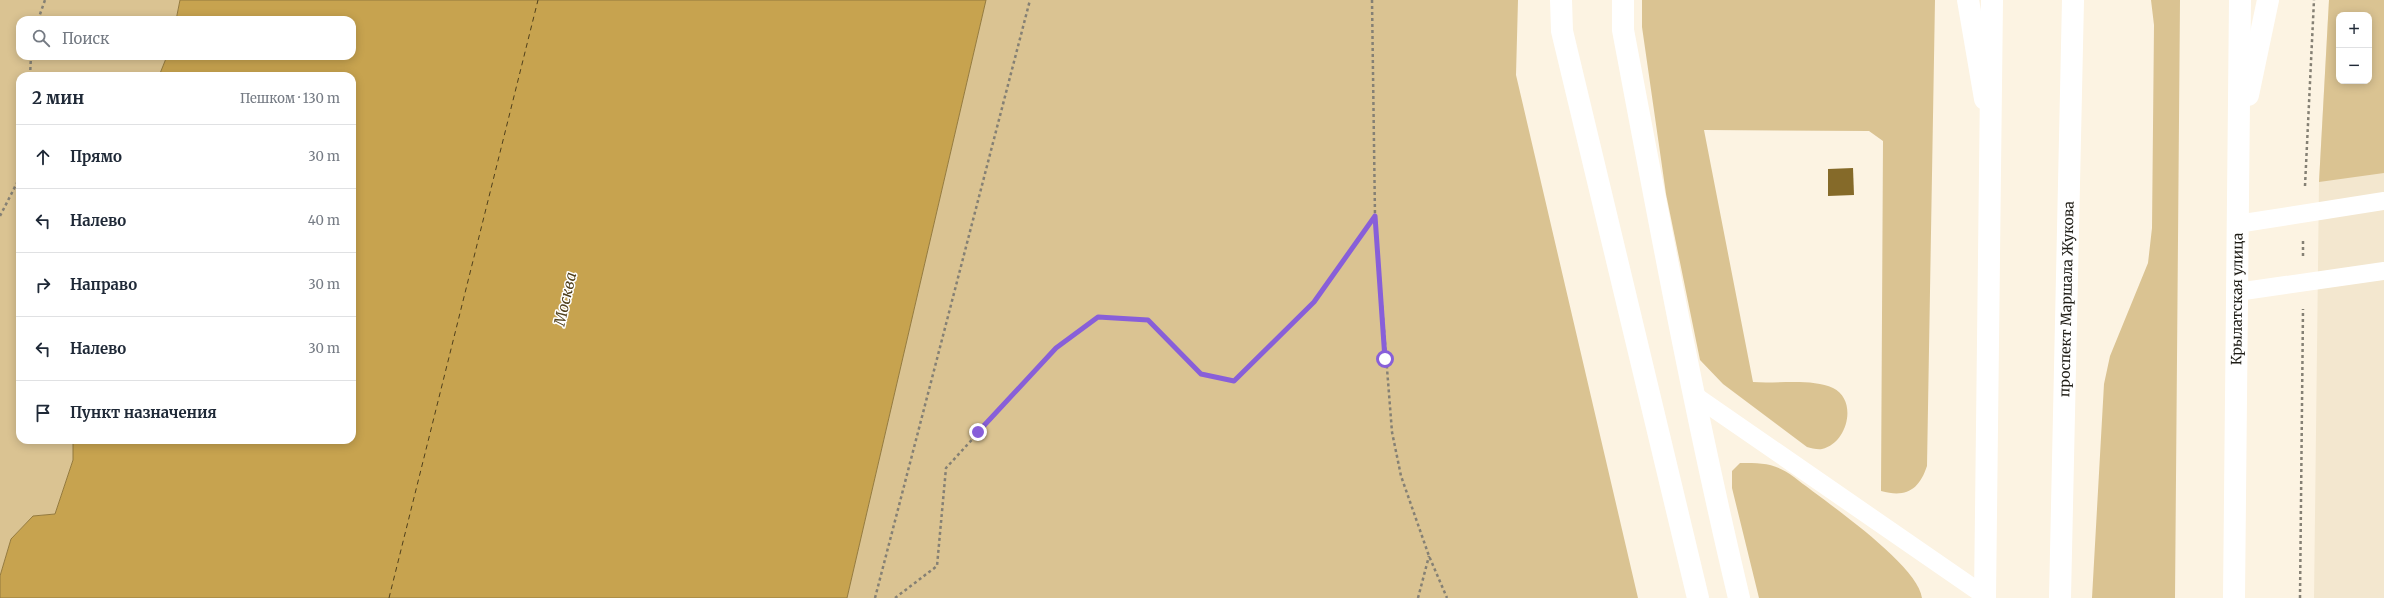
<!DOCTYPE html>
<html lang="ru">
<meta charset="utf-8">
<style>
body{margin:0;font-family:Merriweather,serif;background:#f2f2f3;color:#1f2937}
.controls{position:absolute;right:12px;top:12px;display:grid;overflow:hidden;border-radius:8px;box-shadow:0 2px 10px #0003}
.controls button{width:36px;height:36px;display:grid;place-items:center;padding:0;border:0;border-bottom:1px solid #e0e1e3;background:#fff;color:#1f2937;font:20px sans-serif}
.stop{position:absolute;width:12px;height:12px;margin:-9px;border:3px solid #885fd9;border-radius:50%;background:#fff}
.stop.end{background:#885fd9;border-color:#fff;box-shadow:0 1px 4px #0008}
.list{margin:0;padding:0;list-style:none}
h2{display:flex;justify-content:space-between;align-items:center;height:52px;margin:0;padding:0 16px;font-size:17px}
h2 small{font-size:13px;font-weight:400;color:#747a83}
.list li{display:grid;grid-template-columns:26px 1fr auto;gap:12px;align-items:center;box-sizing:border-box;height:64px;padding:0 16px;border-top:1px solid #e0e1e3}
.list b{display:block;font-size:15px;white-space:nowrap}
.list em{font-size:13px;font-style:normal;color:#747a83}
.icon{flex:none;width:22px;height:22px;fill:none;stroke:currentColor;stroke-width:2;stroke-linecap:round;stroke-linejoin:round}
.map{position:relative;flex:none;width:2384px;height:598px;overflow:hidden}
.search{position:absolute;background:#fff;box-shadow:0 2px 10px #0003;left:16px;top:16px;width:340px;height:44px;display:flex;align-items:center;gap:10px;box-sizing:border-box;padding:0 14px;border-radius:12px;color:#747a83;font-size:15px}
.panel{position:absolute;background:#fff;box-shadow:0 2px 10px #0003;left:16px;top:72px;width:340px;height:372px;border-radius:12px}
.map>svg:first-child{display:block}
.built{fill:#f3e7cf;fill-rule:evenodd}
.green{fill:#dac392;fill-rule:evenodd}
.water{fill:#c7a34f;stroke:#947a3e}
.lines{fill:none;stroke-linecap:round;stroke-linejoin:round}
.ferry{stroke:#50401c;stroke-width:1;stroke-dasharray:5 4;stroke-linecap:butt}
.building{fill:#856a29}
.path{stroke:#858074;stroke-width:2.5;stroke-dasharray:3 3;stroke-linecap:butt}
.lane{stroke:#fff;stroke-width:18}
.secondary{stroke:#fff;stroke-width:22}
.primary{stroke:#fff;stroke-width:22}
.route{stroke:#885fd9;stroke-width:5}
.labels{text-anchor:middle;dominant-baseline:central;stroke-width:3;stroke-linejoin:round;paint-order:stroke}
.street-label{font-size:14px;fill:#1e1c15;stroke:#fff}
.water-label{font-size:15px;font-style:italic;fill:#50401c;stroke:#fff}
</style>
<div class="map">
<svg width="2384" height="598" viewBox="0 0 2384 598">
<rect width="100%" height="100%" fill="#fcf3e2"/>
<path class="built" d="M2329,0h55v598h-70l5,-416zM2339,15h30v66h-30z"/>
<path class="green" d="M0,0h180l-4,20h-156v36h147l-8,20h-139v364h53v20l-18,54 -22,2 -22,23 -11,37z
M986,0h532l-2,75 122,523h-791z
M1642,0h293l-8,466c-8,24 -21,32 -46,25l2,-350 -14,-10 -165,-1 49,252c24,2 59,-4 80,6 25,12 15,55 -11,61 -4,1 -11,-1 -15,-2l-84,-63 -23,-24 -34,-166 -24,-167z
M2151,0h29l-5,598h-83l12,-214 6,-28 38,-93 4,-35 2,-203z
M2329,0h55v173l-65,9zM2339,15h30v66h-30z
M1740,463c23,0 35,0 54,14 29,23 124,87 128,121h-163l-27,-110v-17z"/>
<path class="water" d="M180,0h806l-139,598h-847v-22l11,-37 22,-23 22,-2 18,-54v-20h279v-364h-193l8,-20h185v-36h-176z"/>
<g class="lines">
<path class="ferry" d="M389,598l149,-598"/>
</g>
<path class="building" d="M1853,168l1,27 -26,1v-27z"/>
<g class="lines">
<path class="path" d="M1372,0l3,216 17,216 9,44 28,80 18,42
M38,20l7,-20
M30,76l1,-20
M2305,186l9,-186
M0,216l20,-39
M2303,241v15
M875,598l155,-598
M895,598l42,-32 9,-98 110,-120 42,-31 50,3 53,54 33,7 80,-79 61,-86
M1418,598l11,-42
M2300,598l3,-289"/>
<path class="lane" d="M2237,224l147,-23
M2237,292l147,-21
M1694,395l291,201"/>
<g class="secondary">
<path d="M1561,0l1,31 136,567"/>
<path d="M1623,0v30c36,190 71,380 116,568"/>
<path d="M1968,0l17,99"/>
<path d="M2248,95l20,-95"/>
<path id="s1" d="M2234,598l6,-598"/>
</g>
<g class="primary">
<path d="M1985,598l7,-598"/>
<path id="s2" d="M2060,598l13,-598"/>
</g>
</g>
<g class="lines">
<path class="route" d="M978,432l78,-84 42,-31 50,3 53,54 33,7 80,-79 61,-86 10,143"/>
</g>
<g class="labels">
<g class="street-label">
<text stroke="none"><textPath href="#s2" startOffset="299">проспект Маршала Жукова</textPath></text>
<text stroke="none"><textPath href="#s1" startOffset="299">Крылатская улица</textPath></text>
</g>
<g class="water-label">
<text transform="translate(565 299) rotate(-77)">Москва</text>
</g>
</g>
</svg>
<div class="controls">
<button>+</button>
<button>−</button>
</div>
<div class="stop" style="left:1385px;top:359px"></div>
<div class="stop end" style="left:978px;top:432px"></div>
<div class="search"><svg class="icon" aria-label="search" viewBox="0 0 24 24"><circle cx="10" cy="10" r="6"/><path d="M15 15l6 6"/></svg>Поиск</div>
<section class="panel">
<h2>2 мин<small>Пешком · 130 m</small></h2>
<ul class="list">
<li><svg class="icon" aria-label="ahead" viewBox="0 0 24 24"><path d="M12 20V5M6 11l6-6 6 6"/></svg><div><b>Прямо</b></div><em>30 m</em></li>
<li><svg class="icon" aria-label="left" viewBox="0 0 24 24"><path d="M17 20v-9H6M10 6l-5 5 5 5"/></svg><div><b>Налево</b></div><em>40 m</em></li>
<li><svg class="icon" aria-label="right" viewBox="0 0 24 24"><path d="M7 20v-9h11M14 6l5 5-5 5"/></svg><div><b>Направо</b></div><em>30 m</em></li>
<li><svg class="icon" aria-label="left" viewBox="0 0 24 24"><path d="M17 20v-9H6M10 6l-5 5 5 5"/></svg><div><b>Налево</b></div><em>30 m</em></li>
<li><svg class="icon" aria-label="arrive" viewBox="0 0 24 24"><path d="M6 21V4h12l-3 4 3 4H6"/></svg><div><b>Пункт назначения</b></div></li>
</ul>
</section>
</div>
